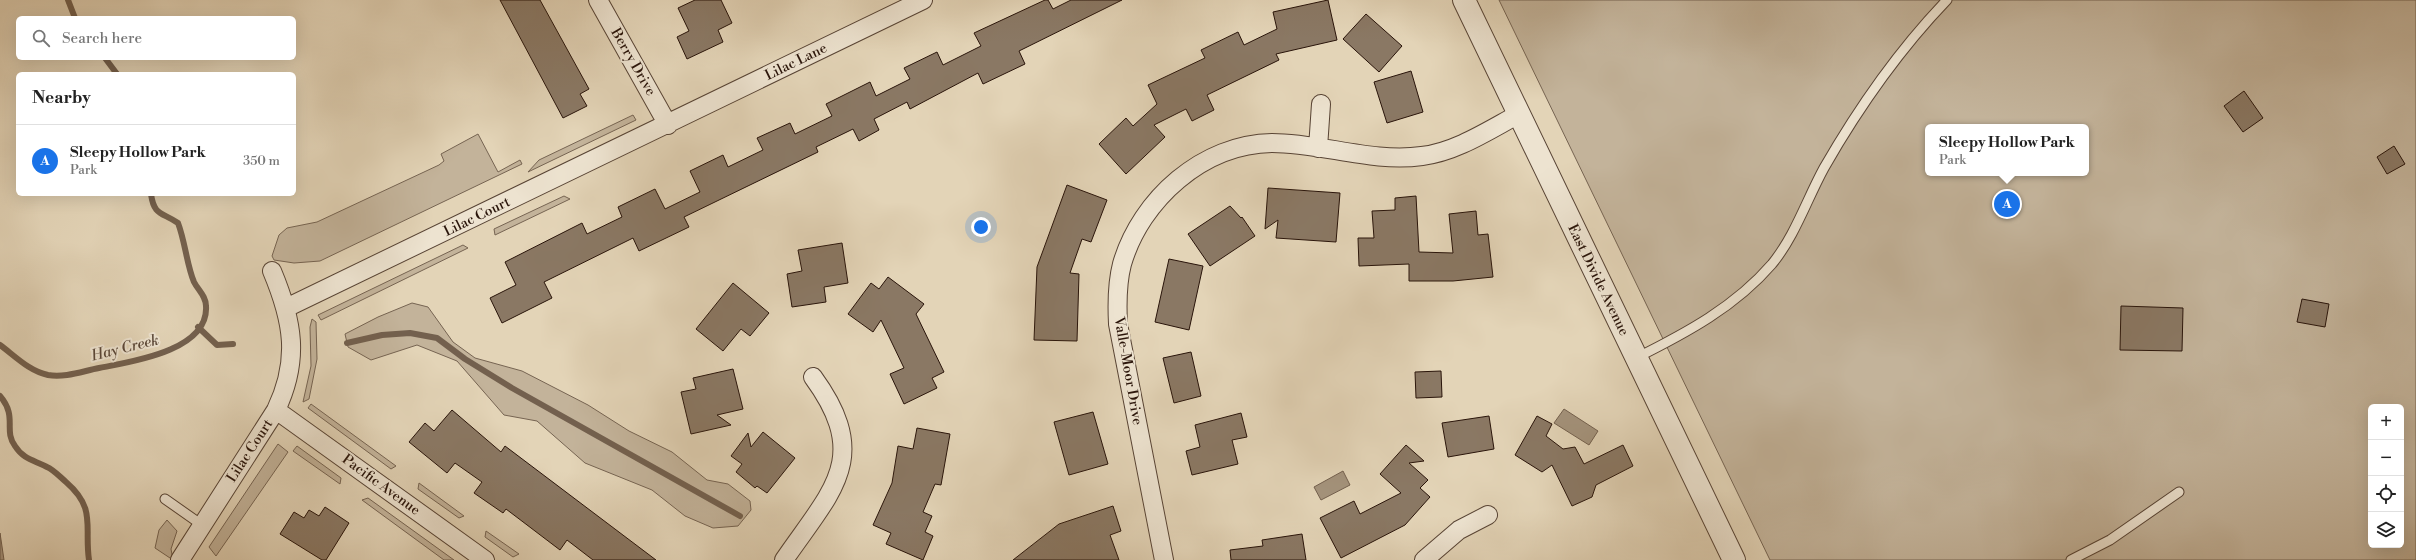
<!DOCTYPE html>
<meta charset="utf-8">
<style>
body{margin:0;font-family:"Libre Bodoni",serif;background:#f6f6f6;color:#222}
.controls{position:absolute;right:12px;bottom:12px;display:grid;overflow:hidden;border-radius:6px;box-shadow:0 4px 16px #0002}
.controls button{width:36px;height:36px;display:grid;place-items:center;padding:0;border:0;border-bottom:1px solid #e0e0e0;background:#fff;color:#222;font:20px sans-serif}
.you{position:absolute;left:981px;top:227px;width:14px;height:14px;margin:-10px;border:3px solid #fff;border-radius:50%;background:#1a73e8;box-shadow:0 0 0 6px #1a73e833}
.badge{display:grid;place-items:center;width:26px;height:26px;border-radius:50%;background:#1a73e8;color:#fff;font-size:13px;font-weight:700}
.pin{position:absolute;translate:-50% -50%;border:2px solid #fff;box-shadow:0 1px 4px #0006}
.popup{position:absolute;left:1925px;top:124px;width:164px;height:52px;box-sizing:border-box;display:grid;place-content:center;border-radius:6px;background:#fff;filter:drop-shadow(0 1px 3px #0005);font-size:13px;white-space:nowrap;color:#767676}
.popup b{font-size:15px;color:#222}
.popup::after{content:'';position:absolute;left:50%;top:100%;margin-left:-8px;border:8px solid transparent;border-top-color:#fff}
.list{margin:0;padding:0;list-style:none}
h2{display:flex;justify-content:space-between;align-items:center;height:52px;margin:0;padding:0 16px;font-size:17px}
h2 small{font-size:13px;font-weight:400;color:#767676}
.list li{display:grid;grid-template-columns:26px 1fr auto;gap:12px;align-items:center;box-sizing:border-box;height:72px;padding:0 16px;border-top:1px solid #e0e0e0}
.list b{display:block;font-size:15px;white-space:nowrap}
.list p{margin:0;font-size:13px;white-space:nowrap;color:#767676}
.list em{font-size:13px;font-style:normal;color:#767676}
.icon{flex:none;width:22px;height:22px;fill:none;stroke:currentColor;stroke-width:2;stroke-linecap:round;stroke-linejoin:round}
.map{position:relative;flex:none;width:2416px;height:560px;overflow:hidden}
.search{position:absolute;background:#fff;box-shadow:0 4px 16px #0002;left:16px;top:16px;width:280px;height:44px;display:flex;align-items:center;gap:10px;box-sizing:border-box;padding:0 14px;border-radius:6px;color:#767676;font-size:15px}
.panel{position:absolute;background:#fff;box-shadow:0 4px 16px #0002;left:16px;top:72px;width:280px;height:124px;border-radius:6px}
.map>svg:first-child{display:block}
.green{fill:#c3b39a;stroke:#766452;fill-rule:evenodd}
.water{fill:#a4937c;stroke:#73604e}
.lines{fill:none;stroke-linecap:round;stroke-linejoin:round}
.stream{stroke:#73604e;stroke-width:6}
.building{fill:#8a7864;stroke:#29140a}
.service-casing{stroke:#584435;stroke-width:11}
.minor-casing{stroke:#584435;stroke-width:20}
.tertiary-casing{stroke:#584435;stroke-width:24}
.service{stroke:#ede3d0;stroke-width:9}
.minor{stroke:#ede3d0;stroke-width:18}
.tertiary{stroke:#ede3d0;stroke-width:22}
.labels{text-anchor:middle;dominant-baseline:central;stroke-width:4;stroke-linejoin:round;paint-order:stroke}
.street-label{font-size:14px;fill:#29140a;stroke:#ede3d0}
.water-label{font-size:15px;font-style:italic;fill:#5a4738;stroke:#ede3d0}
</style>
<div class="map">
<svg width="2416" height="560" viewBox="0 0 2416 560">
<rect width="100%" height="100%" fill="#e3d4b7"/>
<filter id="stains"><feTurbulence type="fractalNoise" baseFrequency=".005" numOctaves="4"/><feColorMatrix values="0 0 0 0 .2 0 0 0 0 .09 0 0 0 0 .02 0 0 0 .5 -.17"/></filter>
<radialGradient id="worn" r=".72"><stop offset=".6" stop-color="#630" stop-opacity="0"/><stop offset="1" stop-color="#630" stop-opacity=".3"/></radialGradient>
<path class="green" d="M1499,0h917v560h-646zM1928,127h158v46h-158zM2371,407h30v138h-30z
M633,115l3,5 -108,52 11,-12z
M478,134l20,38 22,-12 2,4 -202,97 -26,2 -20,-3 -2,-4 7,-21 8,-7 30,-6 122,-57 5,-4 -3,-7z
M564,196l6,3 -75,36 -1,-6z
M463,245l5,3 -147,72 -3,-5z
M412,303l16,4 25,35 22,16 47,13 66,34 41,26 43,21 35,28 21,4 22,17 1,9 -13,16 -25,2 -28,-12 -33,-26 -67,-27 -48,-42 -33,-6 -47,-54 -40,-16 -46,15 -23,-13 -3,-13 33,-17z
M312,319l4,3 1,37 -8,40 -6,3 8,-36 -1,-39z
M311,404l85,62 -5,3 -83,-61z
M278,444l10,8 -72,104 -7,-9z
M297,446l44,32 -1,6 -47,-33z
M419,483l45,33 -5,2 -41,-29z
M368,498l86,62h-10l-82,-60z
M167,520l10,11 -6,18 2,11 -18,-12 4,-18z
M486,531l33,23 -6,3 -28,-20z"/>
<path class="water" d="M1564,409l34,22 -9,14 -35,-22z
M1343,471l7,14 -29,15 -7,-13z
M0,533l4,27h-4z"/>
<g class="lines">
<path class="stream" d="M68,0l7,18
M105,58l12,16
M198,327l19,18 16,-1
M347,343l35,-8 28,-2 27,5 28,21 47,29 228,128
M0,345c15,11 29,26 48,30 17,3 35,-4 51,-7 31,-6 110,-17 107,-62 0,-10 -8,-16 -12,-24 -7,-16 -9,-41 -16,-59 -16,-11 -24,-7 -27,-29
M0,396c18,21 3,34 15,50 9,14 19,14 32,21 7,3 13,10 19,15 31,27 18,44 23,78"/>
</g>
<path class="building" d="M500,0h40l49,89 -9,5 7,12 -24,12z
M695,0h26l11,23 -14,7 5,12 -36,17 -10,-22 12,-6 -11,-23z
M1045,0h3l5,9 18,-9h51l-103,51 6,13 -42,20 -5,-11 -68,36 -3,-7 -33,17 5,11 -20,11 -6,-12 -37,18 2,5 -134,65 5,10 -50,24 -6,-13 -89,44 8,16 -50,25 -12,-25 26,-13 -11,-23 77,-39 5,11 35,-17 -4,-10 37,-18 10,20 35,-17 -10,-21 33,-16 5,12 35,-17 -6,-12 33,-15 5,11 37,-18 -6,-12 44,-22 6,14 34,-17 -6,-11 33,-16 6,13 38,-19 -7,-13z
M1328,0l9,40 -61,14 3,6 -72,35 7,15 -22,11 -6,-12 -32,16 11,12 -39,37 -27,-30 27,-26 7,8 24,-22 -9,-19 57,-27 -4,-8 37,-18 6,13 33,-16 -4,-17z
M1366,14l36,32 -23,26 -36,-33z
M1411,71l12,41 -36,11 -13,-41z
M2244,91l19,27 -20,14 -19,-26z
M2394,146l11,18 -18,10 -10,-17z
M1067,185l40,15 -16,42 -9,-3 -12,34 9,1 -2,67 -43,-1 3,-73z
M1268,188l72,5 -4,49 -60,-4 2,-18 -13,9z
M1416,196l3,56 34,1 -4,-39 27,-3 2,24 10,-1 5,43 -40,4h-44v-17l-50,2 -1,-28h16l-2,-27 23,-1v-12z
M1230,206l11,12 1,-1 13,19 -45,30 -22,-32z
M842,243l6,40 -24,4 2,15 -34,5 -5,-33 15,-3 -4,-21z
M1169,259l34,7 -14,64 -34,-8z
M888,277l36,27 -8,10 28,58 -12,6 5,10 -33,16 -14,-30 14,-6 -23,-48 -8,12 -25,-18 23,-31 8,6z
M733,283l36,30 -19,23 -9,-7 -18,22 -27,-22z
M2302,299l27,5 -4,23 -28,-5z
M2121,306l62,2 -1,43 -62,-1z
M1191,352l10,44 -27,7 -11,-45z
M733,369l10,40 -26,6 14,10 -40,9 -10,-42 15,-3 -3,-11z
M1441,371l1,26 -26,1 -1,-26z
M452,410l49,42 4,-6 151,114h-63l-26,-20 -7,10 -54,-41 -3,4 -29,-20 8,-11 -27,-19 -8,10 -38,-31 16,-19 9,8z
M1093,412l15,52 -39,11 -15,-53z
M1241,413l6,24 -15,3 6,24 -46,11 -6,-24 14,-4 -5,-22z
M1489,416l5,33 -46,8 -6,-34z
M1537,416l15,8 -6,12 17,13 12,-2 9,17 39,-19 10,21 -37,19 -4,12 -20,9 -20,-41 -10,7 -27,-17z
M917,428l33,6 -9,51 -6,-1 -12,28 9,4 -7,16 8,4 -10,24 -37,-16 5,-11 -18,-8 19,-42 6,-37 15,3z
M763,432l32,26 -28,35 -10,-7 -2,2 -19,-16 6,-8 -11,-8 17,-23 3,14z
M1406,445l18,16 -15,2 19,17 -8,8 10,9 -25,28 -64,33 -21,-40 34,-17 6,13 41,-21 -21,-19z
M1113,506l8,25 -11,4 9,25h-106l46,-36z
M325,507l24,16 -23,37h-4l-42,-26 14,-22 10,6 5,-8 10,6z
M1302,534l4,26h-75l-1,-10 33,-4 -1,-6z"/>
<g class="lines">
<g class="service-casing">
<path id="service" d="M1636,358c50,-25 99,-51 136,-94 23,-28 35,-65 52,-96 35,-61 74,-117 123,-168
M165,499l37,26
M2071,560l39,-20 69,-48"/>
</g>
<g class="minor-casing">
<path id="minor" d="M598,0l70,125
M1318,148l3,-44
M286,308l637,-308
M276,410l209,150
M180,560l96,-150c24,-50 17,-89 -4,-139
M784,560c48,-70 88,-102 29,-183
M1164,560l-46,-236c-1,-20 -1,-41 4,-60 19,-65 81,-120 150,-121 50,0 100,20 150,13 34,-4 67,-26 97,-42
M1424,560l35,-30 29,-15"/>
</g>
<g class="tertiary-casing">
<path id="tertiary" d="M1464,0l270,560"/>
</g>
<use href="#service" class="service"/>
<use href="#minor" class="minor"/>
<use href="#tertiary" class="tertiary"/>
</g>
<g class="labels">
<g class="street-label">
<text transform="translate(633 62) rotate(60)">Berry Drive</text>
<text transform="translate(796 62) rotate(-26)">Lilac Lane</text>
<text transform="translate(477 217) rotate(-26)">Lilac Court</text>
<text transform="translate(1598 280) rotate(64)">East Divide Avenue</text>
<text transform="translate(1128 371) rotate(80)">Valle-Moor Drive</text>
<text transform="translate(250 451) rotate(-57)">Lilac Court</text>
<text transform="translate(381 485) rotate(36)">Pacific Avenue</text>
</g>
<g class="water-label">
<text transform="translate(125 348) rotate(-14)">Hay Creek</text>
</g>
</g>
<rect width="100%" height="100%" filter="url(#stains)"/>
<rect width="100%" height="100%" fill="url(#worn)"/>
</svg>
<div class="controls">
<button>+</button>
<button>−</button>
<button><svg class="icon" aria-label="locate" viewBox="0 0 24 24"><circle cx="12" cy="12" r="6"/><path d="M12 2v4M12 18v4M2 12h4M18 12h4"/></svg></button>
<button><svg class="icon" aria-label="layers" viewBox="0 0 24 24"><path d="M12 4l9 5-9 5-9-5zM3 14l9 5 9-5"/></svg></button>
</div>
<div class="you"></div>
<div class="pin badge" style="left:2007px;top:204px">A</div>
<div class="popup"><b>Sleepy Hollow Park</b>Park</div>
<div class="search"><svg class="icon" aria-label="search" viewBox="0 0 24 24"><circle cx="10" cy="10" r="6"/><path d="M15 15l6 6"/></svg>Search here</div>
<section class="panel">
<h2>Nearby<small></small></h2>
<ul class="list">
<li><span class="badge">A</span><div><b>Sleepy Hollow Park</b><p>Park</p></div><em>350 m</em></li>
</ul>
</section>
</div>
